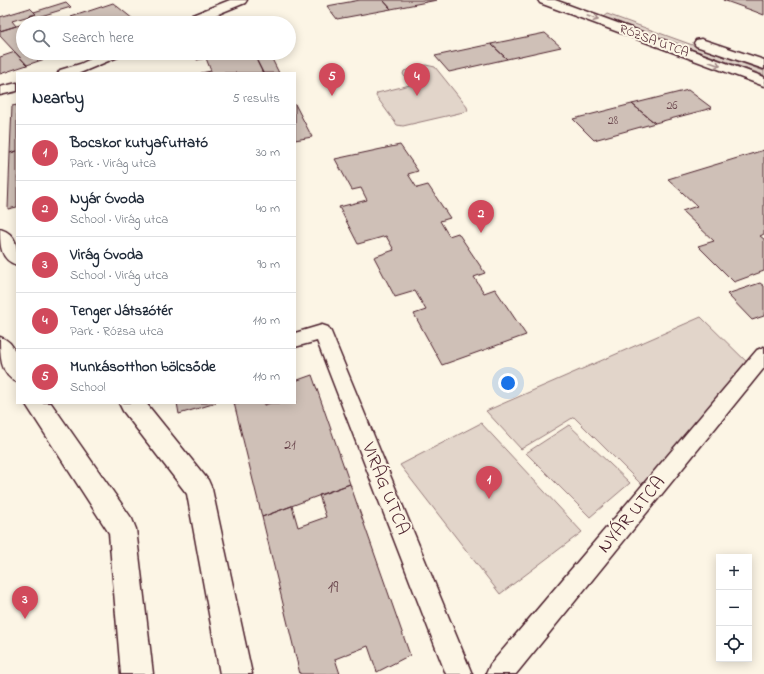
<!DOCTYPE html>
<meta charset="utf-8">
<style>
body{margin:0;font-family:"Indie Flower",sans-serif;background:#f2f2f3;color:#1f2937}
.controls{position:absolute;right:12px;bottom:12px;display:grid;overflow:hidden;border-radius:0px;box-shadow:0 2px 10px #0003}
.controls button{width:36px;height:36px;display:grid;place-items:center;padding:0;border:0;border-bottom:1px solid #e0e1e3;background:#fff;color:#1f2937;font:20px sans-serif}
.you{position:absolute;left:508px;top:383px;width:14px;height:14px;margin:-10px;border:3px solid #fff;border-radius:50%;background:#1a73e8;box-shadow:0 0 0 6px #1a73e833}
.badge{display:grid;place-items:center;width:26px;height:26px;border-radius:50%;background:#d1495b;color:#fff;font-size:13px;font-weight:700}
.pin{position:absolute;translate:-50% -33px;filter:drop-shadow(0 1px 2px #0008)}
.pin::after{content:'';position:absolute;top:21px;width:14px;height:12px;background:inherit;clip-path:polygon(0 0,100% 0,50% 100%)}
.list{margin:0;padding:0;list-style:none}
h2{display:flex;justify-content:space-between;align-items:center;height:52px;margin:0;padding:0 16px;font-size:17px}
h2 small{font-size:13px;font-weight:400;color:#747a83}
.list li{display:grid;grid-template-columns:26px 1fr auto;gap:12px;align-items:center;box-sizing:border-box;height:56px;padding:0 16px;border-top:1px solid #e0e1e3}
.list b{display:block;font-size:15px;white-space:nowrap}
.list p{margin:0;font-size:13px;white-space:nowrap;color:#747a83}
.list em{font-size:13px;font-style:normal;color:#747a83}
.icon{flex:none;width:22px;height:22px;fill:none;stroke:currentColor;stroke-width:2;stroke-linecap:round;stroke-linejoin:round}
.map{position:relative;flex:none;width:764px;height:674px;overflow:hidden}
.search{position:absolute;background:#fff;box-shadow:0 2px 10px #0003;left:16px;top:16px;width:280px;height:44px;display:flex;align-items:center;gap:10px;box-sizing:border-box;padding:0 14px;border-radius:22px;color:#747a83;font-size:15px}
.panel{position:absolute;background:#fff;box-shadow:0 2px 10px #0003;left:16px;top:72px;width:280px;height:332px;border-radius:0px}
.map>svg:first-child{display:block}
.green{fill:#e2d5ca;stroke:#967a7a}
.building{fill:#cfc0b7;stroke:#4a1f2b}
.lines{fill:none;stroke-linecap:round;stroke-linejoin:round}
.pedestrian-casing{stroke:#4a1f2b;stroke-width:3}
.minor-casing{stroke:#4a1f2b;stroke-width:3}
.tertiary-casing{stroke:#4a1f2b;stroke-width:3}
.pedestrian{fill:#fcf5e5;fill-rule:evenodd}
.minor{fill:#fcf5e5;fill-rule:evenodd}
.tertiary{fill:#fcf5e5;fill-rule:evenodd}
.oneway{stroke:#a38a88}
.labels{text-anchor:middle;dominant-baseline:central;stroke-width:4;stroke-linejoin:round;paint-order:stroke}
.far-number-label{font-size:12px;fill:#6b474e}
.far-street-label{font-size:13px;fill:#4a1f2b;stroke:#fcf5e5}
.number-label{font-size:14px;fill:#6b474e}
.near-number-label{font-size:17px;fill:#6b474e}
.near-street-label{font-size:19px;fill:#4a1f2b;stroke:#fcf5e5}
</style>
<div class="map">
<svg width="764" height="674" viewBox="0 0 764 674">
<rect width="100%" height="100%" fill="#fcf5e5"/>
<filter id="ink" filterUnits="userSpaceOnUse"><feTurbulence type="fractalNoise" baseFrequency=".025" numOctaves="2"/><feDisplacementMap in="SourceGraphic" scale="8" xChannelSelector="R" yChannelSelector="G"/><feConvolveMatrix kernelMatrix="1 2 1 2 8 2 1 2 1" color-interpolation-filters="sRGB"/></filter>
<g filter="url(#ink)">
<path class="green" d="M607,14l157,57v4l-161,-58z
M426,65l9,2 32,40 1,4 -65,15 -6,-1 -21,-29 1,-3 33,-8 -7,-11 1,-3z
M701,317l54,53 -113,115 -68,-68 -53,32 -35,-38z
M481,423l101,109 -82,62 -100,-129z
M569,425l61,58 -40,34 -64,-64z"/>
<path class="building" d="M360,0h23l8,9 -54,10 -10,-13z
M383,0h54l-46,9z
M723,0h41v15l-13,-5z
M66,2l5,5 -40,12 -3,-3 8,-2 -2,-2z
M113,3l25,20h-60l-7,-6z
M30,8l6,6 -24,7 4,5 -16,5v-14z
M23,24v29h39l-35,12 -27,-29v-5z
M545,33l16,14 -54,12 -16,-15z
M491,44l16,15 -58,13 -14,-16z
M15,52l12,13 -27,9v-17z
M204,53h49l10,20h-62l10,-2z
M204,53l2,5 -9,2 -2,-6z
M253,53h16l10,20h-16z
M688,90l24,18 -57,15 -23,-19z
M295,104l17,33 -17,3z
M632,104l23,19 -61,17 -21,-21z
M17,105v46l-7,2 2,-47z
M400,145l18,26 -10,3 9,14 11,-3 22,33 -10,3 9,15 9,-3 27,40 -11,4 10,16 11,-4 31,46 -84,30 -28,-51 12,-4 -11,-19 -20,6 -21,-40 20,-7 -8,-14 -28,8 -19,-37 28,-7 -6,-12 -9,2 -17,-31z
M764,150v84l-4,2 4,3v32l-30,11 -36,-36 16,-5 -32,-30 15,-5 -29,-27z
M17,151v56l-9,2 2,-56z
M760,283l4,3v30l-12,4 -25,-26z
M312,375l38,109 -88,33 -28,-114h29l1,2 7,-2h24v-22z
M177,403h39l-37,11z
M350,484l60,171 -33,17 -9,-26 -33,13 5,15h-40l-38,-157 30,-11 6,21 28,-10 -7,-22z"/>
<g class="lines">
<g class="pedestrian-casing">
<path id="pedestrian" d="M322,325l6,2 3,5 141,342h-26l-129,-333 -22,6v-14z
M764,347v21l-248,306h-30l4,-9 267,-315z"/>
</g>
<g class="minor-casing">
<path id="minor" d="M230,0h17l-2,3 -49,20h-18l2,-3z
M104,53h18l-2,3 -40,17h-22l2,-3 20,-6z
M17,83v8l-17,4v-8z
M0,229c19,6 17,20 17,36 -17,-5 -17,-20 -17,-36z
M0,337c20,7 17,27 17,45 -17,-7 -17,-27 -17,-45z
M25,403h26l81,116 4,10 17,145h-32l-12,-141z
M119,403h27l62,77 4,9 40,185h-32l-33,-180 -64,-83z"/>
</g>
<g class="tertiary-casing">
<path id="tertiary" d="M538,0h17l209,77v9l-224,-83z
M701,39l63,21v9l-68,-23 -2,-3 2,-3z"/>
</g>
<use href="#pedestrian" class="pedestrian"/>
<use href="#minor" class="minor"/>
<use href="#tertiary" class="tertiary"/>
</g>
<defs><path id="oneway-shaft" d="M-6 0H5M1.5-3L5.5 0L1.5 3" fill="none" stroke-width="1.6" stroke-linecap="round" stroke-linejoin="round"/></defs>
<g class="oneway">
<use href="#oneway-shaft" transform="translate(593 18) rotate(20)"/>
<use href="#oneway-shaft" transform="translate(715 64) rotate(20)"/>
</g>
</g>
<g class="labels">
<g class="far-number-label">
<text x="672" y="106">26</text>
<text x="613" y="121">28</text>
</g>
<g class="far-street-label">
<text transform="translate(654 41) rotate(20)">RÓZSA UTCA</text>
</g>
<g class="number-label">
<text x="290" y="445">21</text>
</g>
<g class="near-number-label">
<text x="333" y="587">19</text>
</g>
<g class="near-street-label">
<text transform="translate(385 489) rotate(68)">VIRÁG UTCA</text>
<text transform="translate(632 515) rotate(-50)">NYÁR UTCA</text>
</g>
</g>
</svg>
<div class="controls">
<button>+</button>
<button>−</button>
<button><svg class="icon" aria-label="locate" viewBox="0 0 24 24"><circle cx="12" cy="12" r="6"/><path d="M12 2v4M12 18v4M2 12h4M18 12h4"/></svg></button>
</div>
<div class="you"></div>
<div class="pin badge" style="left:489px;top:499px">1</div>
<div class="pin badge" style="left:481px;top:233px">2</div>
<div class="pin badge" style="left:25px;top:619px">3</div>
<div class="pin badge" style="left:417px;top:96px">4</div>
<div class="pin badge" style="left:332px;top:96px">5</div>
<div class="search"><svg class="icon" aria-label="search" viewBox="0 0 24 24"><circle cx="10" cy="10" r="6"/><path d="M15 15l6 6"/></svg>Search here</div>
<section class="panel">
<h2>Nearby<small>5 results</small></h2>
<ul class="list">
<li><span class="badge">1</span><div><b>Bocskor kutyafuttató</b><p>Park · Virág utca</p></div><em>30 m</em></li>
<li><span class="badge">2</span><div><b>Nyár Óvoda</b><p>School · Virág utca</p></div><em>40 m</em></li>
<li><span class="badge">3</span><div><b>Virág Óvoda</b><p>School · Virág utca</p></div><em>90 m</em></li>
<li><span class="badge">4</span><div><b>Tenger Játszótér</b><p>Park · Rózsa utca</p></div><em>110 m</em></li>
<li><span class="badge">5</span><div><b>Munkásotthon bölcsőde</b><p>School</p></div><em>110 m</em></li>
</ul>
</section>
</div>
